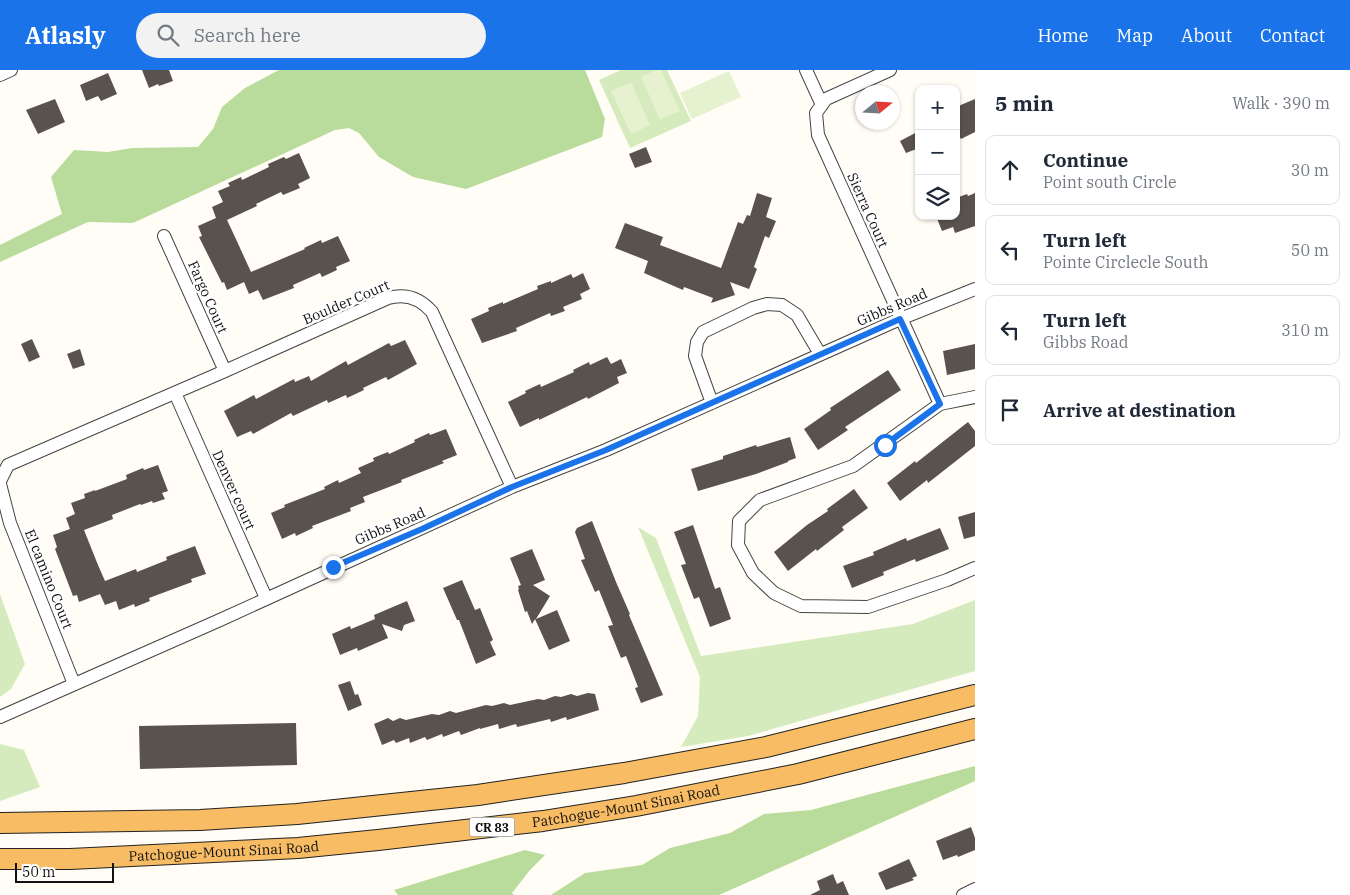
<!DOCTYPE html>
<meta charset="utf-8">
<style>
body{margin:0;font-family:"IBM Plex Serif",serif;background:#f2f2f3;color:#1f2937}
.controls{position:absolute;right:15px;top:15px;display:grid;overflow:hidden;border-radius:10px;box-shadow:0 1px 4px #0004}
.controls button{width:45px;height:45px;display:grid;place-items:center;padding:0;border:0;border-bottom:1px solid #e0e1e3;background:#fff;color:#1f2937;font:25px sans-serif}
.compass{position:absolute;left:855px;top:15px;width:45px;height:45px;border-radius:50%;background:#fff;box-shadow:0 1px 4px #0004;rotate:72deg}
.scale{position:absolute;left:15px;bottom:12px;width:99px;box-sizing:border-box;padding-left:5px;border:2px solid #111;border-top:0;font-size:14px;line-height:18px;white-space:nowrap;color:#111;-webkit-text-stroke:4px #fff;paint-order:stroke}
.stop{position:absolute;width:15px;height:15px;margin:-11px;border:4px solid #1a73e8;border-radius:50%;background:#fff}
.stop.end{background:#1a73e8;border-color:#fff;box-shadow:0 1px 5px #0008}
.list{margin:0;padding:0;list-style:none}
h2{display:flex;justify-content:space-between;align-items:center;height:65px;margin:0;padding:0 20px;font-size:21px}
h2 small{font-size:16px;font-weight:400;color:#747a83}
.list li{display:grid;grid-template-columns:32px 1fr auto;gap:15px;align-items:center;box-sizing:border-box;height:70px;margin:0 10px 10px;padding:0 10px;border:1px solid #e0e1e3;border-radius:10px}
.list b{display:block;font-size:19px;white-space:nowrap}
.list p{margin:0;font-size:16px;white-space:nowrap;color:#747a83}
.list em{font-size:16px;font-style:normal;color:#747a83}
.icon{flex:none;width:28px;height:28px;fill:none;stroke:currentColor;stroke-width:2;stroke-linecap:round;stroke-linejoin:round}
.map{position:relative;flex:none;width:975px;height:825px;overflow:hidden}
header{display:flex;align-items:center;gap:30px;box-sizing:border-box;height:70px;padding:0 25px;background:#1a73e8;color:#fff}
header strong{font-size:24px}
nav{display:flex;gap:28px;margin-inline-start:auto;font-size:18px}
.search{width:350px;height:45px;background:#f2f2f3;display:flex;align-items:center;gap:12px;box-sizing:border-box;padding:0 18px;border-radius:28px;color:#747a83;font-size:19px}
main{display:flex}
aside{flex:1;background:#fff}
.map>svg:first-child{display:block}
.green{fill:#d5ebbd}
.forest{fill:#b9dc9c}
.pitch{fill:#e6f2cf}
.building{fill:#5a524d}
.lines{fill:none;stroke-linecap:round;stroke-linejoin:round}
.minor-casing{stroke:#444;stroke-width:14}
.trunk-casing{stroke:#222;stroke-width:22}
.minor{stroke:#fff;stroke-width:12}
.trunk{stroke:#f7bc64;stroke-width:20}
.route{stroke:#1a73e8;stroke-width:6}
.labels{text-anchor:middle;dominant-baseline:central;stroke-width:5;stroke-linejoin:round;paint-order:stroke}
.shield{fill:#fff;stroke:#585858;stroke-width:1}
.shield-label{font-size:12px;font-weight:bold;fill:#111}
.street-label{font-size:14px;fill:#111;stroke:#fff}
</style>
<header>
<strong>Atlasly</strong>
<div class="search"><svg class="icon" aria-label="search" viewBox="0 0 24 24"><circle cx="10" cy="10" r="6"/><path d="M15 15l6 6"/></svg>Search here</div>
<nav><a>Home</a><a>Map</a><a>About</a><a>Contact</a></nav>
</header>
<main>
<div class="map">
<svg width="975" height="825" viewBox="0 0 975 825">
<rect width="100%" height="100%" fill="#fffdf5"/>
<path class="green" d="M621,0h46l24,51 -61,27 -31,-68z
M638,457l18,11 45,118 212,-32 62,-24v71l-227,65 -67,11 17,-31 2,-39z
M0,524l25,70 -14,25 -11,8z
M0,674l24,6 16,37 -40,14z"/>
<path class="forest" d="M279,0h306l20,49 -3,18 -136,52 -53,-12 -34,-20 -20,-24 -10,-5 -14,2 -202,93 -45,-1 -88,40v-17l62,-31 -11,-37 23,-27 34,2 24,-4 66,-1 15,-18 9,-22 23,-19z
M975,696v15l-256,114h-168l34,-22 57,-8 28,-17 60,-15 34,-19 47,-4z
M525,780l20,5 -15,15 -18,23 2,2h-116l-4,-5z"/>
<path class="pitch" d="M656,0h5l19,41 -20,9 -19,-43z
M729,1l12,26 -49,22 -12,-26z
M631,12l19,43 -19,9 -20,-43z"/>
<path class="building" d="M142,0h27l4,11 -14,5 -1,-2 -9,4z
M108,3l9,21 -16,7 -3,-5 -12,5 -6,-16z
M55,29l10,23 -27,12 -12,-24z
M975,29v33l-14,7 -2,-3 -3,2v-31z
M919,61v17l-13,5 -6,-12z
M646,77l6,15 -17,6 -6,-14z
M299,83l11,25 -12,6 2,4 -17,7 -2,-3 -25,12 1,2 -30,14 8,17 16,35 54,-23 -1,-1 17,-8 1,3 16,-7 12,25 -14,6 1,3 -15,7 -2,-4 -27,12 1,3 -31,12 -5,-10 -9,4 -5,-12 -17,8 -3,-8 -2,1 -23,-46 3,-1 -4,-10 18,-8 -4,-11 11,-5 -5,-11 12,-5 -2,-3 13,-6 1,3 27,-13 -1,-3 16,-7 2,2z
M757,123l15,5 -6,19 10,4 -7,17 -4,-2 -11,31 3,2 -8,20 -19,-7 5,13 -24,8 2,-5 -29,-11 -1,3 -39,-17 4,-12 -33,-13 10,-25 38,14 -3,8 61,23 17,-46 5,2 4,-9 3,1z
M975,123v33l-20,7 -2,-6 -11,4 -6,-15h20v-18l11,-4 1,2z
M583,203l7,16 -10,5 2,5 -19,8 2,4 -14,5 -1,-3 -34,15 1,3 -35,12 -11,-24 18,-8 -1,-3 15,-6v2l35,-15 -1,-3 14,-5v2l20,-9 2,4z
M32,269l8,18 -11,5 -8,-18z
M405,270l12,24 -29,16 -2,-3 -23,11 1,2 -17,8 -1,-3 -18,8 -1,-3 -34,16 -2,-3 -38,21 -2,-3 -14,6 -13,-26 30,-16 2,4 38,-20 1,3 14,-6 2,5 35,-20 2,4 41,-22 2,3z
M975,274v25l-28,6 -4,-24z
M80,279l5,16 -12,4 -6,-15z
M607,287l4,7 10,-5 6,14 -10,4 2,6 -31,16 -1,-2 -48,23v-2l-19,9 -12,-25 18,-9 -1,-2 15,-7 1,3 33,-15 -1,-2 16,-8 1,3z
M888,300l13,20 -56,37 3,3 -30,20 -14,-21 27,-19 -1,-2z
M968,352l7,9v15l-47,37 -1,-3 -27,21 -13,-18 28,-22 1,2z
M446,359l11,26 -15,6 2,2 -43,17 1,2 -39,15 2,5 -15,6 1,3 -39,15 1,2 -17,8 -1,-3 -13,6 -11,-26 14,-6 -1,-2 41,-16 -1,-2 14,-7 1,3 22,-10 -3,-5 16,-7 -1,-3 15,-6 1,2 26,-12 -1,-2 15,-7 1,2z
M790,367l6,21 -8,3v1l-32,12 -58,17 -7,-22 32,-10v-3l33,-11 1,2z
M158,395l10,26 -6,2 3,6 -12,4 -1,-2 -11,4 -1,-1 -28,11 1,4 -29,11 14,35 7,16 31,-12 1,3 30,-12 -1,-3 29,-11 11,28 -15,5 1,3 -43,16 1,3 -15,6 -1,-3 -15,6 -3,-9 -11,4 -5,-11 -21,8 -2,-7 -4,1 -18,-47 2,-2 -4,-12 17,-6 -4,-11 9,-4 -4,-11 14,-5 -1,-4 11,-4v1l32,-12 -1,-4 17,-7 1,2z
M854,419l14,19 -26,19 2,3 -27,21 -1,-2 -28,22 -14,-19 33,-27 21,-14 -1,-2z
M975,442v24l-11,3 -6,-22z
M592,451l24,61 14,32 -1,1 14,33 20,47 -22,8 -6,-15 3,-1 -12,-31 -5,2 -13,-32 5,-1 -14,-35 -4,2 -14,-32 4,-1 -10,-27 2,-4z
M693,455l22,64 5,-2 11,32 -21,8 -11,-30 -5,2 -13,-34 5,-1 -12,-32z
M940,458l9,21 -33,13 -1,-3 -32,13 1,3 -32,13 -9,-22 31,-11 -1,-3 33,-14 1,3z
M532,479l13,31 -12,5 17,11 -14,23 21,-9 13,31 -21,9 -14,-31 -3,5 -5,-13 -2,1 -7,-22 1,-1 -1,-3 3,-1 -11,-27z
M462,510l13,30 5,-2 13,32 -3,2 6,13 -20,9 -17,-44h-2l-14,-32z
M407,531l8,20 -11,4 -2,6 -20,-7 6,14 -30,13 -1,-3 -17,7 -8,-21 18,-8 1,3 24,-10 -1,-4z
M350,611l5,14 3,-1 4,11 -14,6 -10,-26z
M588,623l7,1 4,16 -32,10 -1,-3 -15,5 -1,-3 -33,8 -1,-3 -17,5 -1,-5 -18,5v-1l-19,7 -2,-4 -16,6 -1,-3 -15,6 -2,-3 -15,6 -1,-5 -13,5 -2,-3 -12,5 -8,-21 14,-6 5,3 7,-3 6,2 26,-6 7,1 11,-4 6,2 30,-8 6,1 12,-3 6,2 28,-6 6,1 11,-4 6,1 10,-3 6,2z
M296,653l1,42 -157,4 -1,-43z
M971,757l4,11v12l-17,7 -1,-2 -14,5 -7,-19z
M909,789l8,17 -5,2 2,2 -28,10 -8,-17z
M833,804l4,10 6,-3 6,14h-39l10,-5 -3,-9z"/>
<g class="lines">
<g class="minor-casing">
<path id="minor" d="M806,0l16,35
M890,0l-64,29 -10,14 2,22 122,269
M0,5l11,-5
M164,166l61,135
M175,323l91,205
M975,327l-35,7 -87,62 -93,34 -21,21 -1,24 15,28 21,20 27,13 67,1 79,-27 28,-12
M712,333l-17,-47 2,-14 6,-10 50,-24 14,-4 15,1 15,10 23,39
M0,411l8,-16 217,-94 163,-73c18,-5 32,0 44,14l80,175
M0,414l10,39 64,161
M0,647l220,-97 292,-133 94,-37 294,-131 75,-30
M963,825l12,-6"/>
</g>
<g class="trunk-casing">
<g id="trunk">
<path d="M0,753l200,-3 97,-6 181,-19 146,-22 142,-26 209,-52"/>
<path id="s1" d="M0,789h70l228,-11 80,-8 165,-19 93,-15 162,-32 177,-45"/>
</g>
</g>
<use href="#minor" class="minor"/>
<use href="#trunk" class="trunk"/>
</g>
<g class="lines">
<path class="route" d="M333,497l89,-38 90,-42 94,-37 294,-131 40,85 -55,41"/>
</g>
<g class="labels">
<rect class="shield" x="469.5" y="747.5" width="45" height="19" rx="4"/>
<g class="shield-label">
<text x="492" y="757">CR 83</text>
</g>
<g class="street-label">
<text transform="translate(868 140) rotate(66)">Sierra Court</text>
<text transform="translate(208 227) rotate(66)">Fargo Court</text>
<text transform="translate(346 232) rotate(-23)">Boulder Court</text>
<text transform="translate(892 237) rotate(-23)">Gibbs Road</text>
<text transform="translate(234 420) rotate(66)">Denver court</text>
<text transform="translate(390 456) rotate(-23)">Gibbs Road</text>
<text transform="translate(49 509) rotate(68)">El camino Court</text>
<text stroke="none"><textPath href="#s1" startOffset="629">Patchogue-Mount Sinai Road</textPath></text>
<text stroke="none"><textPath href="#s1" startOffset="224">Patchogue-Mount Sinai Road</textPath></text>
</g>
</g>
</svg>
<div class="controls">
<button>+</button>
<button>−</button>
<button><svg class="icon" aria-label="layers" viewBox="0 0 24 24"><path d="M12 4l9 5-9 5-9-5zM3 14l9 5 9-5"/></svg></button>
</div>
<svg class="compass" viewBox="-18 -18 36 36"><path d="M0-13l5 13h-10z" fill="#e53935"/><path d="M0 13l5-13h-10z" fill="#747a83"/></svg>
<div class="scale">50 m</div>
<div class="stop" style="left:885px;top:375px"></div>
<div class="stop end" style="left:333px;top:497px"></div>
</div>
<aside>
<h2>5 min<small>Walk · 390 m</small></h2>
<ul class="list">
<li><svg class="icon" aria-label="ahead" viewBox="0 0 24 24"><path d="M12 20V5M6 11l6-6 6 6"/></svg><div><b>Continue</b><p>Point south Circle</p></div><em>30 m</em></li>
<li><svg class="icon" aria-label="left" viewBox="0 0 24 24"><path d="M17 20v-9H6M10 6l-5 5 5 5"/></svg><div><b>Turn left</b><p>Pointe Circlecle South</p></div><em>50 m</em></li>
<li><svg class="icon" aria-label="left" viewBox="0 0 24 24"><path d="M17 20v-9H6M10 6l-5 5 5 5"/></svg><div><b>Turn left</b><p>Gibbs Road</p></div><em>310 m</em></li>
<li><svg class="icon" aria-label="arrive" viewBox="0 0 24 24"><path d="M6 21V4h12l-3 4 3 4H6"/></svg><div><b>Arrive at destination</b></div></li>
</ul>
</aside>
</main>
